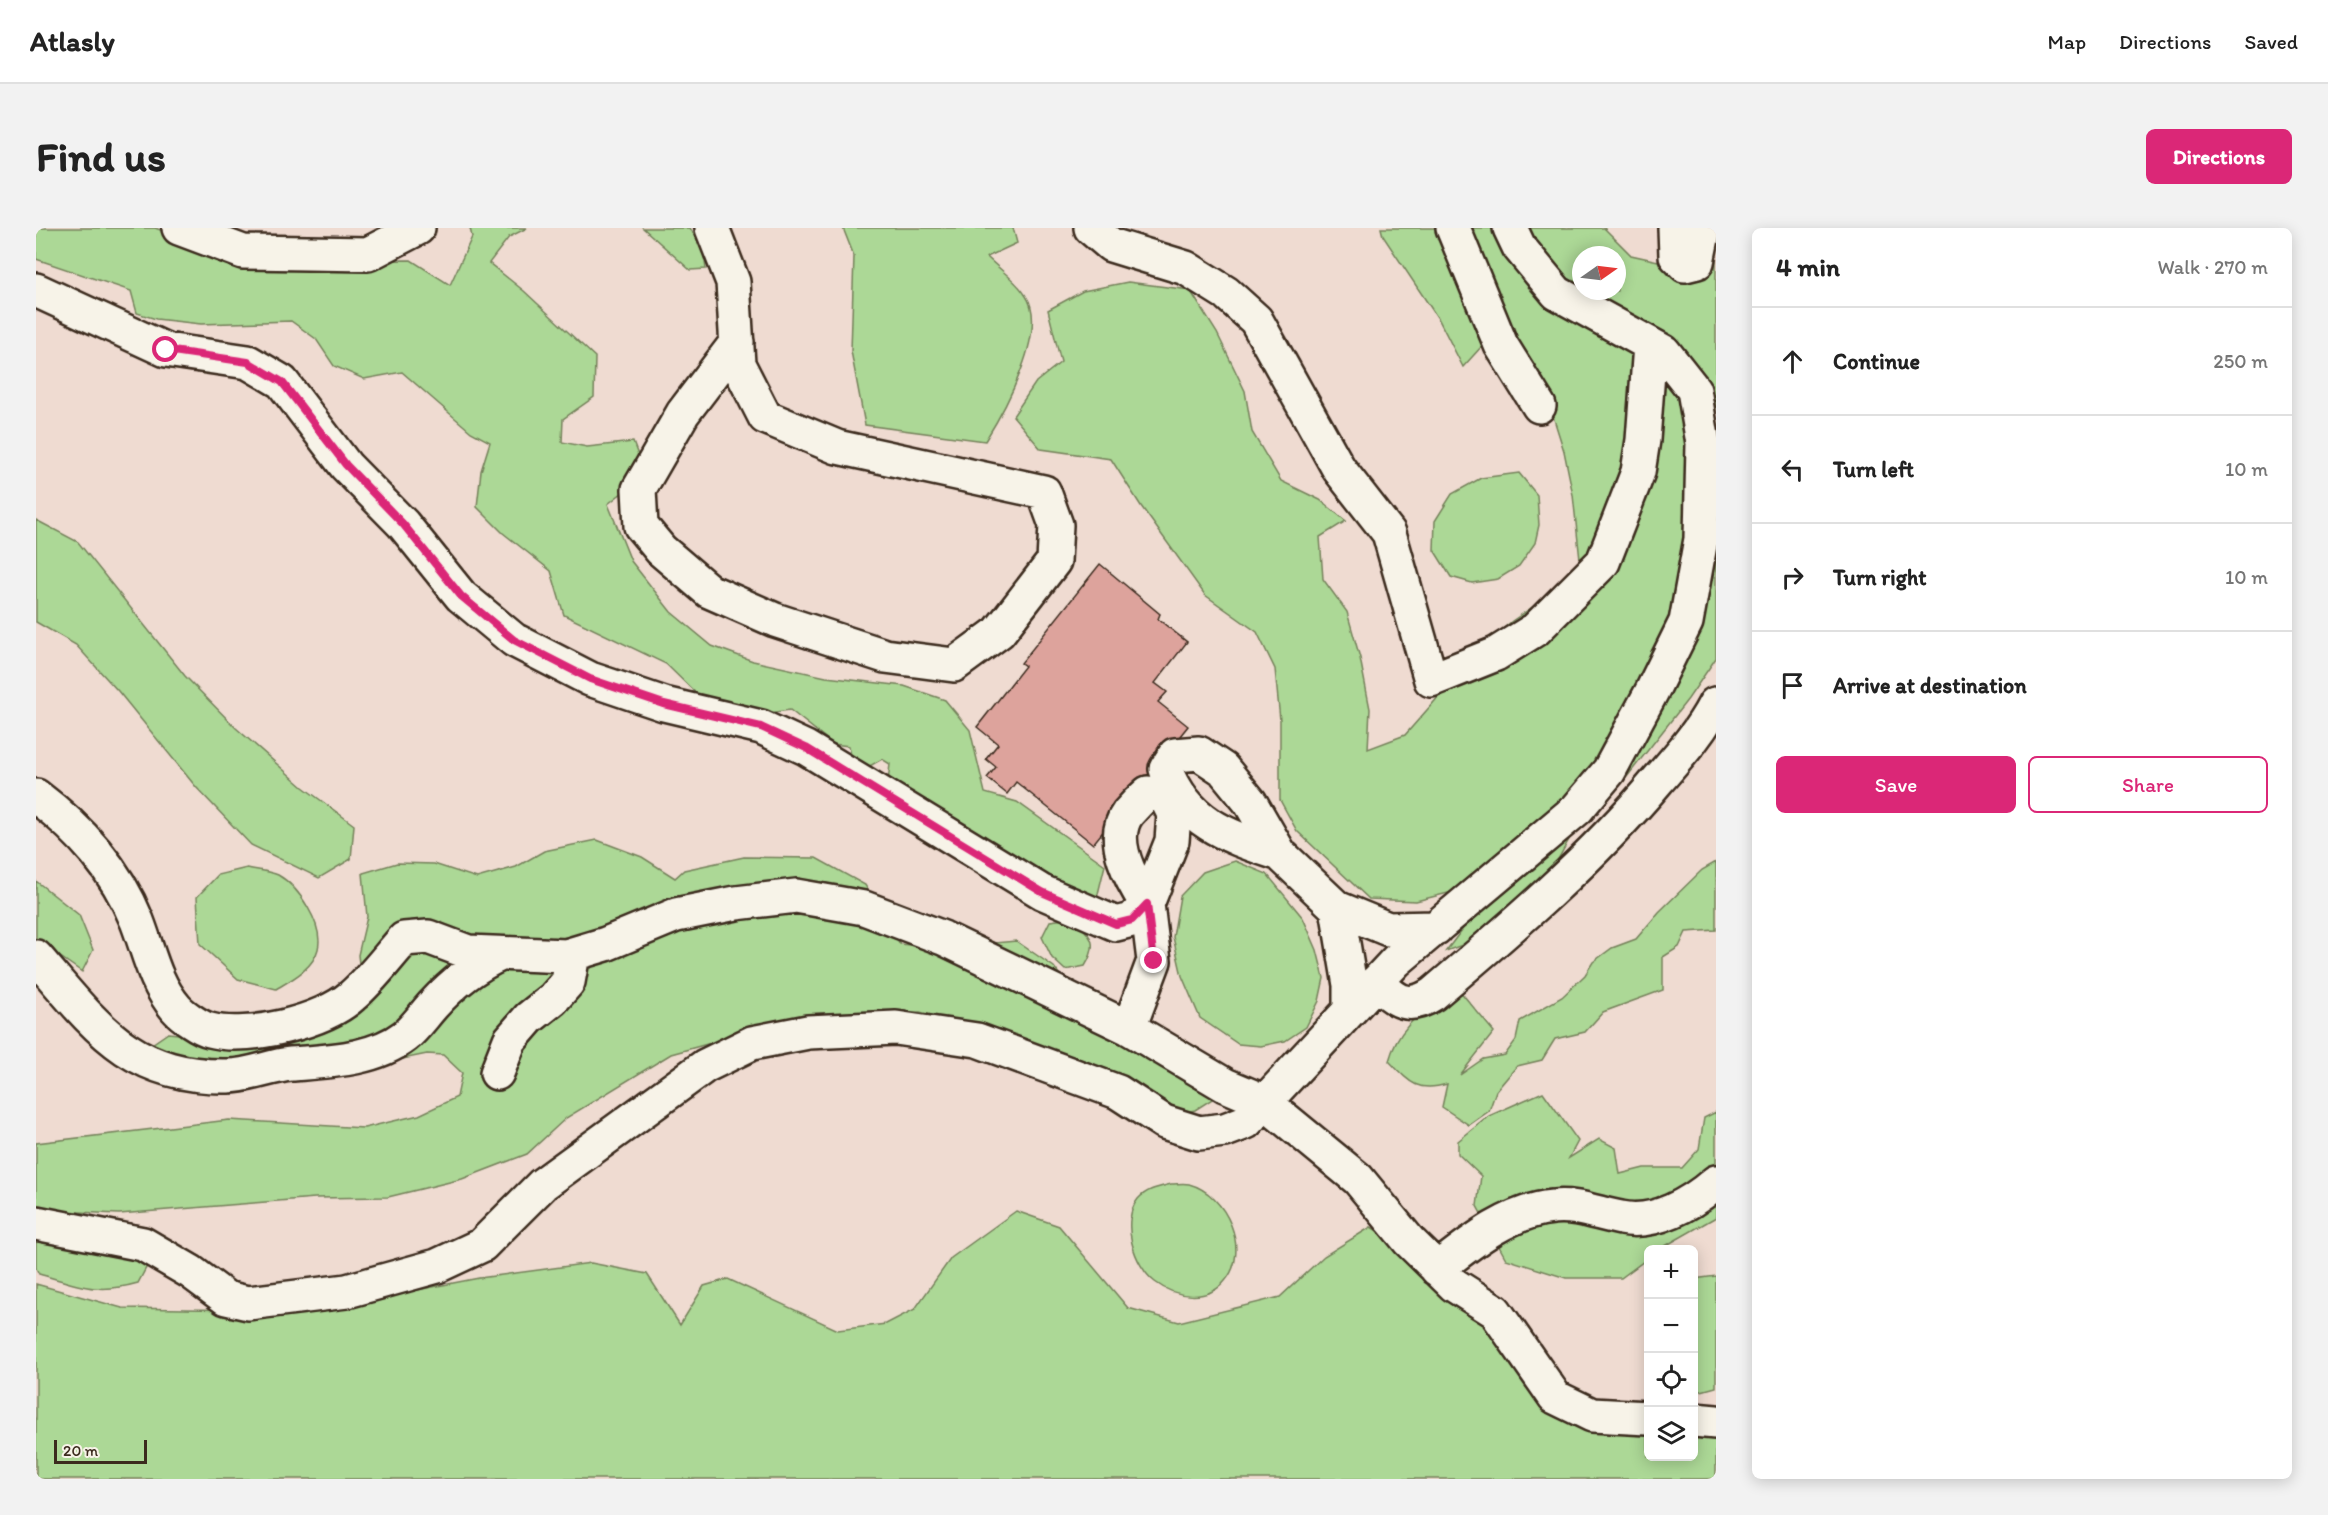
<!DOCTYPE html>
<meta charset="utf-8">
<style>
body{margin:0;font-family:Itim,sans-serif;background:#f2f2f2;color:#222}
.controls{position:absolute;right:18px;bottom:18px;display:grid;overflow:hidden;border-radius:9px;box-shadow:0 3px 15px #0003}
.controls button{width:54px;height:54px;display:grid;place-items:center;padding:0;border:0;border-bottom:2px solid #e0e0e0;background:#fff;color:#222;font:30px sans-serif}
.compass{position:absolute;left:1536px;top:18px;width:54px;height:54px;border-radius:50%;background:#fff;box-shadow:0 3px 15px #0003;rotate:76deg}
.scale{position:absolute;left:18px;bottom:15px;width:93px;box-sizing:border-box;padding-left:6px;border:3px solid #3b2a1e;border-top:0;font-size:16px;line-height:21px;white-space:nowrap;color:#3b2a1e;-webkit-text-stroke:4px #f7f3e8;paint-order:stroke}
.stop{position:absolute;width:18px;height:18px;margin:-14px;border:4px solid #db2777;border-radius:50%;background:#fff}
.stop.end{background:#db2777;border-color:#fff;box-shadow:0 2px 6px #0008}
.list{margin:0;padding:0;list-style:none}
h2{display:flex;justify-content:space-between;align-items:center;height:78px;margin:0;padding:0 24px;font-size:26px}
h2 small{font-size:20px;font-weight:400;color:#767676}
.list li{display:grid;grid-template-columns:39px 1fr auto;gap:18px;align-items:center;box-sizing:border-box;height:108px;padding:0 24px;border-top:2px solid #e0e0e0}
.list b{display:block;font-size:22px;white-space:nowrap}
.list em{font-size:20px;font-style:normal;color:#767676}
.actions{display:flex;gap:12px;padding:18px 24px}
.actions a{flex:1;padding:14px 0;border:2px solid #db2777;border-radius:9px;text-align:center;font-size:21px;color:#db2777}
.actions .main{background:#db2777;color:#fff}
.icon{flex:none;width:33px;height:33px;fill:none;stroke:currentColor;stroke-width:2;stroke-linecap:round;stroke-linejoin:round}
.map{position:relative;flex:none;width:1680px;height:1251px;overflow:hidden;border-radius:9px}
header{display:flex;align-items:center;gap:36px;box-sizing:border-box;height:84px;padding:0 30px;background:#fff;border-bottom:2px solid #e0e0e0}
header strong{font-size:28px}
nav{display:flex;gap:33px;margin-inline-start:auto;font-size:21px}
.intro{display:flex;align-items:center;justify-content:space-between;box-sizing:border-box;height:144px;padding:0 36px}
h1{margin:0;font-size:42px}
.button{padding:15px 27px;border-radius:9px;background:#db2777;color:#fff;font-size:21px;font-weight:700}
main{display:flex;gap:36px;padding:0 36px}
aside{flex:1;background:#fff;border-radius:9px;box-shadow:0 3px 15px #0003}
.map>svg:first-child{display:block}
.green{fill:#acd896;stroke:#74815a;stroke-width:1.5;fill-rule:evenodd}
.building{fill:#dda39c;stroke:#3b2a1e;stroke-width:1.5}
.lines{fill:none;stroke-linecap:round;stroke-linejoin:round}
.minor-casing{stroke:#3b2a1e;stroke-width:38}
.minor{stroke:#f7f3e8;stroke-width:33}
.route{stroke:#db2777;stroke-width:8}
</style>
<header>
<strong>Atlasly</strong>
<nav><a>Map</a><a>Directions</a><a>Saved</a></nav>
</header>
<div class="intro"><h1>Find us</h1><a class="button">Directions</a></div>
<main>
<div class="map">
<svg width="1680" height="1251" viewBox="0 0 1680 1251">
<rect width="100%" height="100%" fill="#efdbd1"/>
<filter id="ink" filterUnits="userSpaceOnUse"><feTurbulence type="fractalNoise" baseFrequency=".0167" numOctaves="2"/><feDisplacementMap in="SourceGraphic" scale="12" xChannelSelector="R" yChannelSelector="G"/><feConvolveMatrix kernelMatrix="1 2 1 2 8 2 1 2 1" color-interpolation-filters="sRGB"/></filter>
<g filter="url(#ink)">
<path class="green" d="M0,0h119l90,33 166,-1 39,25 22,-48 -2,-9h57l-18,9 -20,26 35,28 71,66 -1,40 -31,22 -1,23 25,5 46,-5 9,24 -14,22 -20,16 23,57 40,51 41,34 41,15 73,16 78,9 41,14 25,30 15,63 32,9 88,63 -8,33 -10,5 -199,-121 2,-18 -8,-5 -14,8 -15,-2 -4,-19 -16,-2 -43,-34 -36,5 -50,-14 -38,-37 -102,-49 -13,-44 -48,-38 -26,-26 4,-36 9,-29 -19,-10 -69,-60 -38,7 -30,-13 -18,-27 -25,-18 -90,3 -45,-5 -19,-6 -6,-22 -95,-32z
M607,0h47l13,20 3,21 -16,1z
M807,0h170l4,15 -30,14c12,12 30,24 39,39 23,33 -22,115 -41,145l-120,-16 -14,-74 3,-95z
M1345,0h66l45,107 -29,32 -24,-47 -56,-84z
M1425,0h143l27,27 36,8 49,-30v425l-28,41 -65,83 -47,45 -35,63 -54,46 -41,15 37,-49 -15,-14 -52,13 -47,-2 -72,-68 -17,-31v-80l-5,-51 -18,-37 -52,-37 -64,-89 -30,-47 -70,-10 -28,-33 23,-34 25,-20 -13,-52 35,-19 45,-9 62,8 27,43 28,58 7,41 29,49 39,19 26,21 -26,16 3,42 24,33 13,46 10,51 -2,40 37,-14 78,-89 29,-25 38,-26 34,2 -11,-102 -9,-44 -17,-54 -36,-46zM1545,27h36v36h-36z
M1483,245l18,22 2,30 -4,18 -16,23 -21,13 -26,4 -21,-6 -17,-27 1,-29 17,-27 29,-16z
M0,292l42,22 107,134 51,52 67,59 51,38 -3,34 -32,19 -68,-33 -55,-58 -78,-96 -42,-46 -40,-23z
M561,612l45,17 33,21 9,-8 60,-13 72,1 49,27 35,59 40,4 76,-7 38,26 43,59 107,29 10,43 -19,12 -22,5 -223,-95 -30,-8 -84,2 -85,18 -80,22 -105,64 -39,36 -65,25 -74,18 -73,1 -196,16 -83,-4v-67l193,-23 135,8 55,-13 38,-18 5,-24 -19,-18 -16,-1 -93,19 -198,-2 -44,-27 -30,-33 65,50 41,-28 84,8 111,-44 -5,-42 9,-38 -4,-44 34,-10 37,1 43,14 39,-11 28,-16z
M1199,633l32,13 36,44 14,32 7,28 -5,23 -13,26 -21,14 -24,5 -23,-2 -38,-26 -18,-42 -9,-39 7,-41 23,-24z
M1680,634v68l-30,2 -7,15 -16,10v33l-60,22 -18,20 -30,7 -13,21 -25,6 -21,25 -7,20 -20,14 -27,-18 5,-23c-30,9 -38,-2 -58,-23 9,-34 33,-49 60,-71h10l35,42 -34,43 23,-16 22,-4 11,-15 4,-19 42,-24 23,-22 8,-13 19,-14 24,-9 23,-27 43,-42z
M211,640c9,2 23,3 31,7 20,11 46,50 40,74 -5,20 -27,31 -42,40l-38,-10 -38,-35 -3,-47 21,-22z
M0,653l43,34 14,35 -11,22 -46,-32z
M1037,690c17,18 27,23 12,48l-20,4 -13,-12 -10,-21 8,-16z
M1507,864l35,49 -9,17 30,-19 17,9 4,26 24,-6h38l17,-19 5,-31 12,-6v105l-56,32 -12,1v8l-27,20h-55l-60,-19 -29,-53 4,-30 -23,-22v-13l31,-25z
M1135,956c6,0 13,-1 18,0 38,10 62,67 36,97 -17,21 -49,17 -70,1 -21,-16 -35,-61 -17,-83 9,-10 21,-12 33,-15z
M980,983l43,15 69,82 51,14 101,-25 44,-41 47,-29 26,16 111,102 47,69 93,14v28h46v-26l22,1v48h-1680v-195l86,24 187,3 170,-33 112,-15 56,11 33,51 24,-39 24,-7 110,51 48,-6 29,-15 36,-51z
M0,1008l98,14 13,16 -9,17c-42,12 -60,2 -99,-9l-3,-6z
M1680,1048v111l-22,6v-114z"/>
<path class="building" d="M1064,336l60,50 -2,5 29,23 -32,41 12,9 -9,10 30,24 -95,118 -77,-62 -9,12 -20,-16 9,-11 -10,-8 12,-15 -21,-17 48,-61 -4,-3z"/>
<g class="lines">
<g class="minor-casing">
<path id="minor" d="M143,0l64,24 125,2 50,-26
M676,0l21,54 5,82 27,53 72,30 207,45 12,33 -2,36 -55,71 -45,33 -69,-9 -110,-36 -66,-29 -48,-41 -20,-24 -2,-37 44,-76 54,-71
M1055,0l20,17 75,23 40,25 30,27 83,149 50,64 42,147 65,-26 40,-25 67,-67 35,-90 5,-32 7,-95
M1417,0l48,117 38,61
M1639,0l1,28 9,9 12,-3 7,-34
M0,62l130,60 82,12 34,20 64,84 57,58 58,72 53,44 76,39 74,25 97,23 45,21 236,144 74,32 16,-4 15,-16c-15,-23 -39,-64 -19,-91 6,-7 13,-14 20,-20l17,3 9,18 -2,27 -25,63 7,57 -25,67
M0,568c45,34 80,73 101,125 12,31 17,61 39,87 6,7 24,20 34,22 37,10 113,-8 142,-34 19,-16 35,-38 52,-57l24,-2 40,15 98,4 40,-12 70,-29 60,-12 60,-7 68,12 79,30 186,90 96,57 38,16 95,78 51,62 45,44 41,26 60,86 37,18 56,3
M1244,626c-52,-18 -93,-30 -114,-85l9,-14 24,-2 24,16 27,33 30,52 57,54 51,21 48,-1
M1301,680l13,77v24
M0,729c59,68 94,121 192,119 21,0 42,-10 63,-12 38,-3 83,-4 114,-28 10,-8 19,-21 28,-31 20,-22 41,-39 68,-51
M1340,754c20,18 31,29 57,12 79,-67 158,-134 225,-214 21,-24 42,-47 57,-76
M461,845l13,-33 19,-22 24,-19 15,-17 5,-28
M0,995l107,21 48,28 35,26 22,5 99,-12 90,-25 45,-21 61,-61 162,-118 47,-23 56,-11 88,-4 81,12 141,52 46,30 35,11 26,-3 21,-8 150,-161 181,-152 32,-38 43,-80 34,-69 15,-83 2,-96 -9,-53 -30,-38 -107,-59 -38,-46 -9,-19
M1401,1041c33,-26 72,-58 116,-62 24,-3 45,7 68,11 34,7 70,-14 95,-36
M1658,1192l22,2"/>
</g>
<use href="#minor" class="minor"/>
</g>
</g>
<g class="lines" filter="url(#ink)">
<path class="route" d="M130,122l82,12 34,20 64,83 57,59 58,72 53,44 76,39 74,25 97,23 45,21 236,144 74,32 16,-4 15,-16 7,57"/>
</g>
</svg>
<div class="controls">
<button>+</button>
<button>−</button>
<button><svg class="icon" aria-label="locate" viewBox="0 0 24 24"><circle cx="12" cy="12" r="6"/><path d="M12 2v4M12 18v4M2 12h4M18 12h4"/></svg></button>
<button><svg class="icon" aria-label="layers" viewBox="0 0 24 24"><path d="M12 4l9 5-9 5-9-5zM3 14l9 5 9-5"/></svg></button>
</div>
<svg class="compass" viewBox="-18 -18 36 36"><path d="M0-13l5 13h-10z" fill="#e53935"/><path d="M0 13l5-13h-10z" fill="#767676"/></svg>
<div class="scale">20 m</div>
<div class="stop" style="left:130px;top:122px"></div>
<div class="stop end" style="left:1118px;top:733px"></div>
</div>
<aside>
<h2>4 min<small>Walk · 270 m</small></h2>
<ul class="list">
<li><svg class="icon" aria-label="ahead" viewBox="0 0 24 24"><path d="M12 20V5M6 11l6-6 6 6"/></svg><div><b>Continue</b></div><em>250 m</em></li>
<li><svg class="icon" aria-label="left" viewBox="0 0 24 24"><path d="M17 20v-9H6M10 6l-5 5 5 5"/></svg><div><b>Turn left</b></div><em>10 m</em></li>
<li><svg class="icon" aria-label="right" viewBox="0 0 24 24"><path d="M7 20v-9h11M14 6l5 5-5 5"/></svg><div><b>Turn right</b></div><em>10 m</em></li>
<li><svg class="icon" aria-label="arrive" viewBox="0 0 24 24"><path d="M6 21V4h12l-3 4 3 4H6"/></svg><div><b>Arrive at destination</b></div></li>
</ul>
<div class="actions"><a class="main">Save</a><a>Share</a></div>
</aside>
</main>
